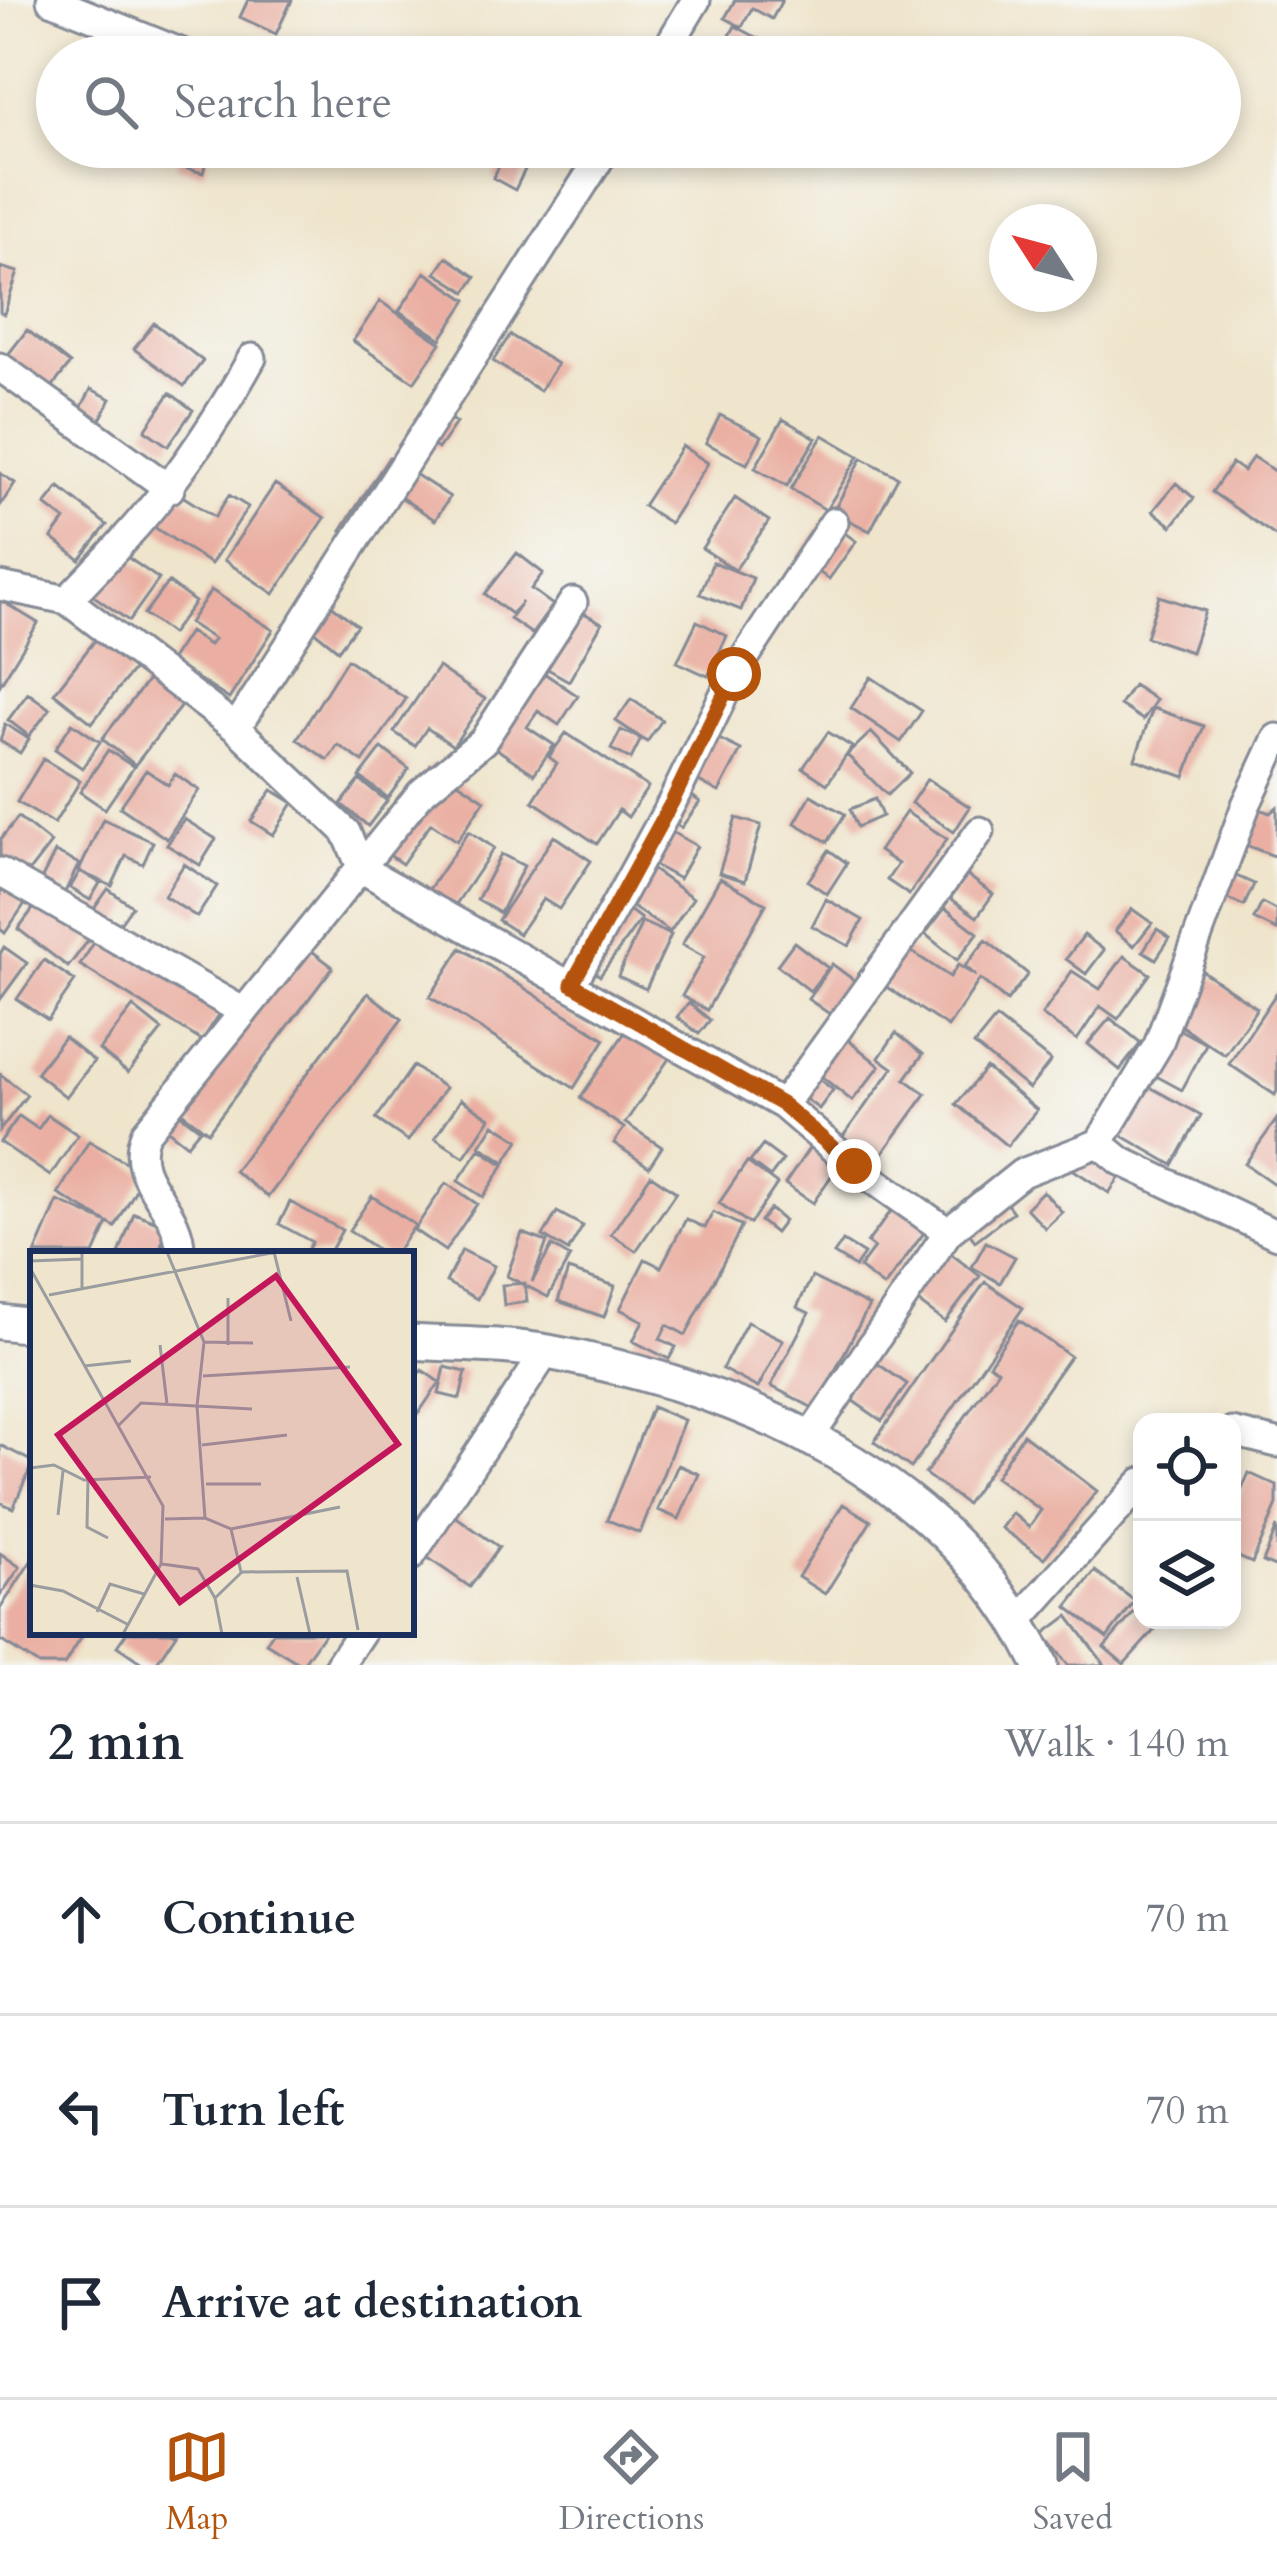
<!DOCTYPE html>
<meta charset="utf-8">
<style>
body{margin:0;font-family:Cardo,serif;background:#f6f6f7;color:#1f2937}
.controls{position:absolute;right:36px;bottom:36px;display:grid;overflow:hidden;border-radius:24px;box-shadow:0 6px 18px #0003}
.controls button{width:108px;height:108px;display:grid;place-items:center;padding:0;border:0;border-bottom:3px solid #e0e1e3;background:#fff;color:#1f2937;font:60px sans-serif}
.compass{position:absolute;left:989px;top:204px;width:108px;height:108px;border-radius:50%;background:#fff;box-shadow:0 6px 18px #0003;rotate:306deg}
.stop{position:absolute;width:36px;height:36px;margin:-27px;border:9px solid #b45309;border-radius:50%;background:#fff}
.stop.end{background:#b45309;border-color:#fff;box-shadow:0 3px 12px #0008}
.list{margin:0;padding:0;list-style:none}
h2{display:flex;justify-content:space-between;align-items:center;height:156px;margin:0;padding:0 48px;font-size:51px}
h2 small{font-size:39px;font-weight:400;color:#747a83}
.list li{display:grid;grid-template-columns:78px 1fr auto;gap:36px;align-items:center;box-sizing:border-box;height:192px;padding:0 48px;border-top:3px solid #e0e1e3}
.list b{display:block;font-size:45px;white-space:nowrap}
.list em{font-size:39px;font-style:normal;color:#747a83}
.icon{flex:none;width:66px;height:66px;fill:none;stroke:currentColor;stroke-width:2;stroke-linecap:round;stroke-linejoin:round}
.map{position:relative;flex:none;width:1277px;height:1665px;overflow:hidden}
.search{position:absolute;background:#fff;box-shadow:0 6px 18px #0003;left:36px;right:36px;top:36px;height:132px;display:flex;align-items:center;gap:30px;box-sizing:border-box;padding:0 42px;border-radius:66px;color:#747a83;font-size:45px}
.sheet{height:732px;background:#fff}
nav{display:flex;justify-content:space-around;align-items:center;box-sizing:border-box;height:168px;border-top:3px solid #e0e1e3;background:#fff;font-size:33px;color:#747a83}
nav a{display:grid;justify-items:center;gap:6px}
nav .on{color:#b45309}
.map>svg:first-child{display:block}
.building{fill:#eaafa2}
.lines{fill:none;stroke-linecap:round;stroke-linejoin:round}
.minor-casing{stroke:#858a95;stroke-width:33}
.tertiary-casing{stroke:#858a95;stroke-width:39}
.minor{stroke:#fff;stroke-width:27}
.tertiary{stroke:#fff;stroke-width:33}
.route{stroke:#b45309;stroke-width:15}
.inset-road{fill:none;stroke:#9a9ca0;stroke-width:3}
.view{fill:#c2185b;fill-opacity:0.15;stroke:#c2185b;stroke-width:6}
.inset-edge{fill:none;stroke:#1b2f5e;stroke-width:6}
</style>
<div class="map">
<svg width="1277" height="1665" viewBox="0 0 1277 1665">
<rect width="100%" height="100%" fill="#f6f6f2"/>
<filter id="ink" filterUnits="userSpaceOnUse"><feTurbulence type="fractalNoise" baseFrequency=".00833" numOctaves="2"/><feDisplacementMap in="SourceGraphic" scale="24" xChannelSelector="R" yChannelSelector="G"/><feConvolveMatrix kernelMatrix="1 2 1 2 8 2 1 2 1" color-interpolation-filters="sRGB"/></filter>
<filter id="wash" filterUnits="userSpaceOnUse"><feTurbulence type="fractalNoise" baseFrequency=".004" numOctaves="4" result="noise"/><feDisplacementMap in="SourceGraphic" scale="48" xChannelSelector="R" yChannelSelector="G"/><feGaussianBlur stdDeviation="2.7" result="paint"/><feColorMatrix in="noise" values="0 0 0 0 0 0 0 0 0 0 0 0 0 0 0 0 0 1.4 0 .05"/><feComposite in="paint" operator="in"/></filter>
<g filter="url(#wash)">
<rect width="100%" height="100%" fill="#efe5cc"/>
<g id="blocks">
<path class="building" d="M248,0h44l-16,34 -36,-17z
M735,0h47l-10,19 -20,-11 -10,19 -17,-9z
M735,26l23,12 -11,19 -25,-6z
M123,34l42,23h-50z
M135,147h40l-5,13z
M181,147h29l-7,26 -27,-7z
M509,147l23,8 -17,35 -22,-12z
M447,257l29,20 -10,15 -30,-19z
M0,267l18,5 -14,42 -4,-2z
M425,272l42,28 -26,39 -42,-28z
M380,301l61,42 -27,39 -61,-41z
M154,323l49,38 -19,25 -50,-37z
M27,330l43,34 -24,31 -43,-34z
M510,335l47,29 -17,27 -47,-30z
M91,389l20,10 -14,26 -20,-9z
M170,393l23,17 -25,36 -23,-16z
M434,409l22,14 -18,26 -21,-15z
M720,415l42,21 -15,28 -41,-21z
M783,419l33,19 -29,48 -32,-18z
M823,435l36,21 -33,54 -35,-21z
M682,446l26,17 -38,60 -27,-17z
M389,457l61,40 -15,23 -36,-24 -34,50 -24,-16z
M1253,457l24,16v64l-65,-45 20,-29 11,8z
M862,458l36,19 -28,54 -37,-19z
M0,473l15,10 -15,23z
M162,483l53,34 14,-22 19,12 -37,57 -71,-46z
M1176,483l18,15 -22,28 -19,-15z
M275,484l50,34 -51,76 -50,-34z
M59,487l48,38 -27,35 -28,-22 13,-18 -20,-15z
M735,498l34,23 -34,49 -33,-22z
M825,519l31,22 -27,38 -31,-21z
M117,550l42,29 -30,42 -41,-29z
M517,553l26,20 -12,16 22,16 -21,29 -22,-15 12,-17 -11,12 -26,-20z
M713,562l40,16 -12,32 -41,-16z
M168,582l27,20 -24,32 -27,-20z
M211,590l62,40 -44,69 -59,-38 19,-29 20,13 5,-6 -25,-16z
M317,594l40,31 -19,25 -40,-32z
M1159,596l46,15 -14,41 -45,-15z
M0,600l38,23 -38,62z
M562,601l40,22 -33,58 -39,-22z
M697,621l30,15 -19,40 -31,-14z
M99,635l38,30 -45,58 -38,-30z
M347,659l59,40 -43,63 -25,-17 -10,15 -31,-21z
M529,663l49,33 -19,29 -21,-14 -11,16 27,18 -20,29 -55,-37z
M438,667l47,32 -32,47 -26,-18 -12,18 -21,-14z
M151,676l33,26 -49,63 -33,-26z
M871,677l51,34 -21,31 -50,-34z
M1133,685l23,15 -13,20 -23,-15z
M28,693l22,16 -21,27 -21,-16z
M631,699l31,21 -15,22 -31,-21z
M1153,708l51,18 -19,51 -50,-18z
M72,723l28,19 -18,26 -27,-19z
M5,724l24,15 -9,14 -20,-12z
M621,730l20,9 -10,20 -20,-10z
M701,730l40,20 -22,42 -39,-21z
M828,732l24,15 -25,37 -24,-16z
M871,732l39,41 -23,22 -40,-40z
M566,733l82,54 -20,30 -9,-7 -22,34 -64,-43 24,-38 -8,-6z
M382,748l27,21 -21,29 -28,-21z
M108,750l26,17 -29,42 -25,-17z
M43,759l37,22 -26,43 -37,-22z
M431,764l54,36 -28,41 -26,-18 -29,41 -27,-19z
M146,770l22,15 7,-11 24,16 -32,49 -47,-32z
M927,779l43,28 -16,25 -43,-29z
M360,780l27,21 -19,25 -27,-22z
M678,785l22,17 -19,26 -23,-17z
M272,790l21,13 -20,32 -22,-14z
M811,795l34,19 -17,28 -33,-19z
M875,799l7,17 -25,11 -7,-18z
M1243,803l27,10 7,-6v50l-48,-18z
M906,812l41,27 -38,56 -22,-15 11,-16 -19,-13z
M18,817l33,26 -27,35 -24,-19v-19z
M736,818l25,7 -16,56 -26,-8z
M103,819l50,23 -10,22 -17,-8 -14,30 -33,-15z
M184,819l32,20 -16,26 -33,-20z
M657,824l40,22 -18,33 -41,-23z
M469,831l25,17 -46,68 -25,-18z
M554,836l37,25 -32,48 -16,-10 -24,35 -21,-14z
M829,850l18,13 -20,31 -19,-13z
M55,852l24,12 -14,28 -24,-12z
M501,854l23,12 -24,47 -23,-13z
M640,861l53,37 -23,34 -54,-36z
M184,864l33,22 -20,31 -33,-21z
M1223,870l31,14 -10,22 -31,-14z
M80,871l20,12 -10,17 -20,-12z
M967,875l26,19 -16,23 -27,-19z
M0,876l30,20 -25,37 -5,-4z
M720,878l46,26 -59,106 -25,-14 22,-39 -22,-12z
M108,889l24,17 -14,20 -24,-17z
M41,898l50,39 -23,30 -50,-38z
M615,899l26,20 -41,57 -27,-20z
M826,899l37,21 -14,26 -37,-20z
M1262,903l15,8v19l-23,-11z
M945,908l33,25 -21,27 -32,-26z
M1132,909l20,14 -18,23 -19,-15z
M642,922l29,13 -25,54 -28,-13z
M1157,929l13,9 -14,21 -13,-8z
M102,930l120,80 -20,31 -122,-76z
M1084,935l20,15 -18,24 -20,-15z
M894,940l56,37 8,-12 18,11 -11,-10 21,-26 42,34 -21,27 -27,-22 -32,48 -77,-50z
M794,942l34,26 -18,23 -33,-26z
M304,945l29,22 -125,165 -29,-22z
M4,947l23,16 -27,37v-46z
M461,948l144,91 -31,49 -144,-91z
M1124,956l26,18 -32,45 -18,-13 -23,34 -35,-25 30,-44 28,18z
M44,960l31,21 -27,39 -31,-21z
M832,964l23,17 -24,34 -23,-16z
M1198,968l59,40 -32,47 -59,-39z
M1277,992v99l-2,4 -46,-31z
M368,993l34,26 -134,178 -34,-26z
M689,1003l21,17 -11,14 -22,-17z
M133,1007l29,23 -34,43 -29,-23z
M637,1015l42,29 -54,79 37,24 -13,20 -35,-24 10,-15 -44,-30z
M996,1018l55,43 -22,28 -55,-44z
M1110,1018l31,25 -21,27 -32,-26z
M1171,1025l35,19 -24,46 -35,-19z
M896,1033l27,21 -18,25 21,15 -51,70 -34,-25 52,-71 -14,-10z
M841,1034l39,32 -28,35 -40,-32z
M64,1037l30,24 -28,36 -30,-24z
M413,1066l32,22 -37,53 -32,-22z
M986,1068l51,42 -30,36 -51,-42z
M811,1073l22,17 -14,19 -23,-17z
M0,1074l27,21 -27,35z
M1148,1086l53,29 -28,50 -52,-30z
M461,1099l29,19 -26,39 -29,-19z
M175,1110l25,19 -13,16 -23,-18z
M48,1115l30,20 -28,41 -50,-34 19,-26 19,13z
M1277,1119v67l-32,-22z
M494,1124l25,16 -14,22 -25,-16z
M816,1138l28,19 -31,46 -28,-19z
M1079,1138l47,30 -17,25 -46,-30z
M89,1141l56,32 -30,54 -57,-33z
M763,1145l20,15 -13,17 -20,-15z
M480,1149l24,16 -21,32 -25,-16z
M747,1162l30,22 -27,40 -31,-21z
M651,1175l25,17 -40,59 -25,-17z
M446,1183l31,21 -32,47 -31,-21z
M994,1187l19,25 -38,29 -18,-24z
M1043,1191l19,21 -17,16 -19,-20z
M372,1196l43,29 -20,29h-11l-35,-24z
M901,1198l31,24 -48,65 -25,-19 15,-20 -7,-5z
M58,1201l50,22 -14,31h-59z
M290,1202l52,28 -13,24h-24l7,-12 -33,-18z
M770,1209l14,12 -9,12 -15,-12z
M557,1212l26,14 -15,25 -25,-15z
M713,1212l29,14 -56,109 -19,-10 -7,14 16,8 -7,12 -36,-18 10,-20 -23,-12 25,-50 16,8 25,-48 19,9z
M134,1213l34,13 -10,28h-39z
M522,1233l25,9 -15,40 20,-36 18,11 -22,40 -41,-21z
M843,1241l21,13 -9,13 -21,-13z
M986,1242l29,15 -15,26 -28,-16z
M942,1247l38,29 -35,46 -38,-28z
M462,1250l32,16 -17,33 -31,-17z
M568,1270l47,16 -11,31 -46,-16z
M812,1277l57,29 -54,103 -44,-23 38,-73 -12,-6z
M985,1282l38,26 -112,160 -37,-26z
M525,1283l2,19 -23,3 -2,-20z
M1019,1320l51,36 -104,148 -41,-30 73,-104 -9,-6z
M747,1322l36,18 -25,48 -36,-19z
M868,1357l39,27 -25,37 -39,-27z
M445,1367l21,5 -6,27 -21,-5z
M422,1370l18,12 -29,42v-38z
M652,1407l32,13 -44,113 -33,-13z
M1023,1434l74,57 -53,67 -43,-30 11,-15 17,14 12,-17 -46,-33z
M0,1445l33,17 -20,46 -13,-6z
M678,1465l21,9 -20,45 -21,-9z
M1249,1473l28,13v19l-25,58 -20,-9v-42z
M438,1504l61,43 -29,40 -59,-41z
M843,1504l28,17 -46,73 -27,-17z
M1277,1527v41l-14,-6z
M0,1553l20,14 -20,29z
M33,1558v74h52l-21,33h-25l-39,-25v-31z
M1095,1571l40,30 -28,37 -40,-31z
M1139,1607l3,13 17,5 -35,39 -20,-17z
M1068,1616l37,49h-37l-24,-31z
M127,1632h50l-22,33h-10l-28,-19z
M273,1632h52l-23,33 -36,-22z"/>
</g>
</g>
<g filter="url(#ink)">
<use href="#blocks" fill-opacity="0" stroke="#858a95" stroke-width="3"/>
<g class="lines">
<g class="minor-casing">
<path id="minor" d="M51,0l141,57
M662,57l34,-57
M0,367l170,122
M0,586l67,14 169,128 110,104 16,37 421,236 71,61 94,66
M67,600c81,-82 128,-140 185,-242
M236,728l371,-581
M0,872l244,140
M572,984l100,-182 62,-128 100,-152
M783,1105l197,-274
M1099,1143l22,18 156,74
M180,1254c3,-48 -54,-72 -35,-120l276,-341 62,-52 90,-139
M1232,1432l45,11
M810,1437l138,-205 74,-59 77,-30 59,-98 88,-240 31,-67
M411,1556l135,-204
M1019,1620l123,-138
M339,1665l22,-33"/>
</g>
<g class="tertiary-casing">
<path id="tertiary" d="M0,1322l33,4
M411,1342c45,3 93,2 137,10 197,37 401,123 493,313"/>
</g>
<use href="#minor" class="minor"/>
<use href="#tertiary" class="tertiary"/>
</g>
</g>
<g class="lines" filter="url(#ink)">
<path class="route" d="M734,674l-62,128 -100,182 211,121 71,61"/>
</g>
<g transform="translate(30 1251)">
<rect width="384" height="384" fill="#efe5cc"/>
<path class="inset-road" d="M137,1l37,90 -7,64 8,112M244,1l17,69M0,10l52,-2M0,17l133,238 -2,58 -38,70M52,39v-38M19,44l228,-43M198,47v47M174,91l49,1M130,94l7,59M54,115l47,-5M173,125l147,-9M89,174l22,-22 111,6M172,194l85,-10M0,217l24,-3 30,15 67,-3M58,228l-1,48 21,11M176,233h55M28,264l5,-44M135,268l40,-1 26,11 109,-22M201,278l10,43M132,313l36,5 17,29 27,-26M212,321l105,-1 11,59M267,326l13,57M0,334l33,6 64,33M185,347l7,36M67,361l13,-28 34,10"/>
<path class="view" d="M246,25l122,168 -218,158 -122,-167z"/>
<rect width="384" height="384" class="inset-edge"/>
</g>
</svg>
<div class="controls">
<button><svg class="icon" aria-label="locate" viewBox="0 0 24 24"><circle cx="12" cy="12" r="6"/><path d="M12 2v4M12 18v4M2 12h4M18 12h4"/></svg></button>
<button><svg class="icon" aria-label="layers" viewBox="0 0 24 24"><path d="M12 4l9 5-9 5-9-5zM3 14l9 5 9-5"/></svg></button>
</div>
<svg class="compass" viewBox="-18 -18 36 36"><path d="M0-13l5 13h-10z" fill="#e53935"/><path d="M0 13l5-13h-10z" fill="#747a83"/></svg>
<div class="stop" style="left:734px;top:674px"></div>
<div class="stop end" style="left:854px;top:1166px"></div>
<div class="search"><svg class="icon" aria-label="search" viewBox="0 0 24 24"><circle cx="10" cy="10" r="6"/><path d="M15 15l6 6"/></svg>Search here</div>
</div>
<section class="sheet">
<h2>2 min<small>Walk · 140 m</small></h2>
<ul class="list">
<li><svg class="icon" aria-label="ahead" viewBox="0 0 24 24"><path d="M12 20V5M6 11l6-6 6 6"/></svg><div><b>Continue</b></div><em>70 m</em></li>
<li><svg class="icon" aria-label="left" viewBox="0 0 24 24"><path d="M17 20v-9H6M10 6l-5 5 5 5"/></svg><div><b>Turn left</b></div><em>70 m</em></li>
<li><svg class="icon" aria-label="arrive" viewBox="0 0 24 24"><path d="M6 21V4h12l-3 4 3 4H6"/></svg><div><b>Arrive at destination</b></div></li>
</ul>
</section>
<nav>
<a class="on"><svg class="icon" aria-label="map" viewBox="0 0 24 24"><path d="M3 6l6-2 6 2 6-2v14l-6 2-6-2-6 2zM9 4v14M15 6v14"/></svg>Map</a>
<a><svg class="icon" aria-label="directions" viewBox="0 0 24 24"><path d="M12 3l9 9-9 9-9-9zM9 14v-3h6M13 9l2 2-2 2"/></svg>Directions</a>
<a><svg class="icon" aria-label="saved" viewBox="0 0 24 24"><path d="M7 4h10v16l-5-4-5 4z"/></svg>Saved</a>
</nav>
